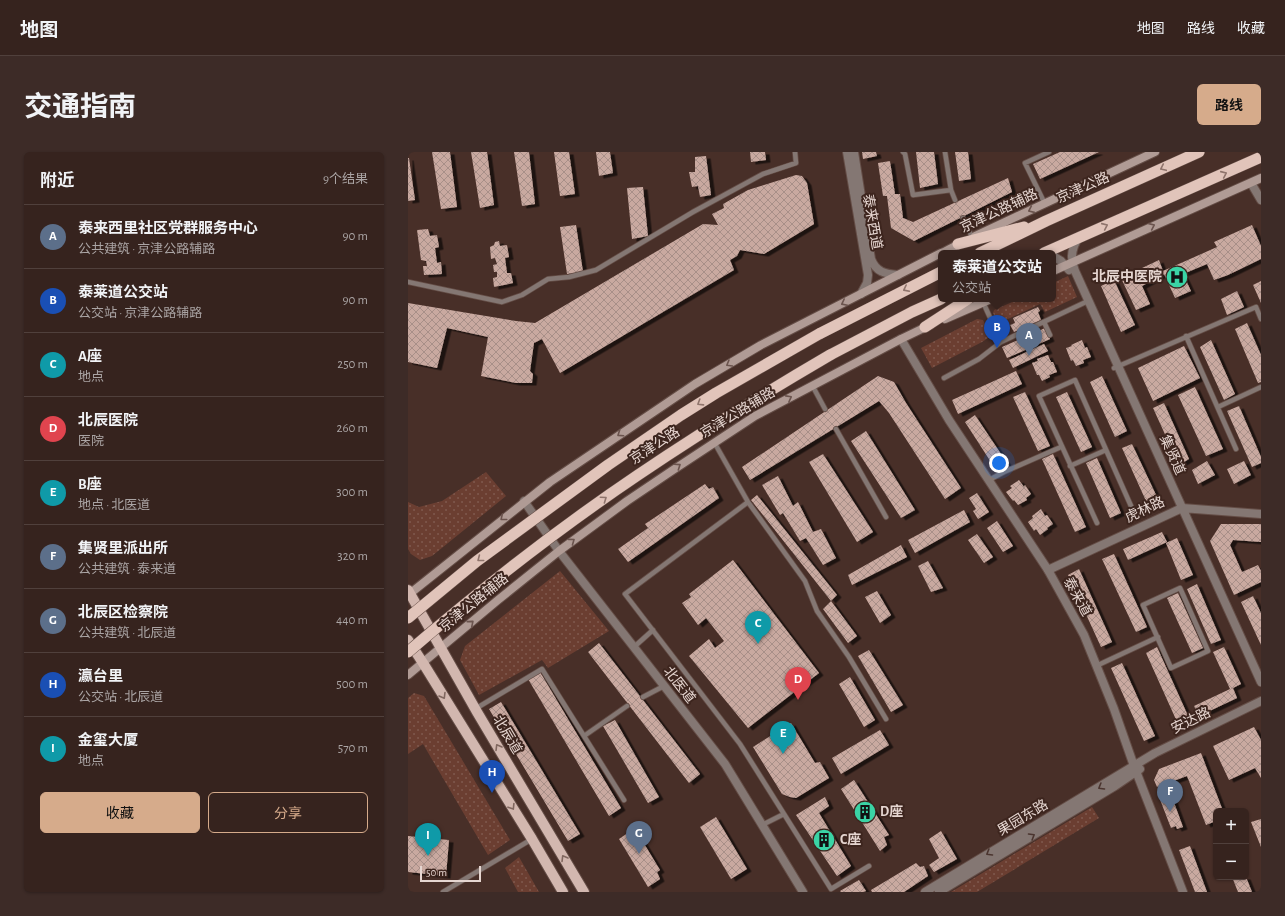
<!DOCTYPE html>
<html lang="zh">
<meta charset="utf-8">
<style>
body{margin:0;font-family:"Alegreya Sans","Noto Sans SC",sans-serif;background:#3d2b27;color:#f1f3f6}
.controls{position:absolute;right:12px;bottom:12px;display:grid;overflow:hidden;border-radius:6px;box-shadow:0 1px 3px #0004}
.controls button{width:36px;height:36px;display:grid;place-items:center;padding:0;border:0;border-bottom:1px solid #50403c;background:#36231e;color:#f1f3f6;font:20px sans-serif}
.scale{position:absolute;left:12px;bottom:10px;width:61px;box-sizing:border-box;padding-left:4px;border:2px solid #e6d6d1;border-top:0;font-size:11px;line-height:14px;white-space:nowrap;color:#e6d6d1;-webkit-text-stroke:3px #3d251e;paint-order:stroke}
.you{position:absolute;left:591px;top:311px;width:14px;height:14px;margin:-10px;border:3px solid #fff;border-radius:50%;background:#1a73e8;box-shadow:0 0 0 6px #1a73e833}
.badge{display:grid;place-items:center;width:26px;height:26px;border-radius:50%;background:#d6ab8b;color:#fff;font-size:13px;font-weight:700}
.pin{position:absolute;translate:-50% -33px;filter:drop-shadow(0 1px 2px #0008)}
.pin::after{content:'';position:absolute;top:21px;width:14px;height:12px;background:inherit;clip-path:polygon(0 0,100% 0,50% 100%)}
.popup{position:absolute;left:530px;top:98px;width:118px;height:52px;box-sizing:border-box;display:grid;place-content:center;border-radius:6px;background:#36231e;filter:drop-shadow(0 1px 3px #0005);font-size:13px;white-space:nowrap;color:#aaa4a4}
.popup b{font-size:15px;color:#f1f3f6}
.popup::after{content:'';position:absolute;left:50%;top:100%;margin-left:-8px;border:8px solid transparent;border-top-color:#36231e}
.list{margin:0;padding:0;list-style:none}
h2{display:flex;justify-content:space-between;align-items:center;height:52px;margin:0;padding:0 16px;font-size:17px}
h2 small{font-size:13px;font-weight:400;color:#aaa4a4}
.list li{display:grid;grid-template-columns:26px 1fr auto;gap:12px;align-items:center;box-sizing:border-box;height:64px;padding:0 16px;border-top:1px solid #50403c}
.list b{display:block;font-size:15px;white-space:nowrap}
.list p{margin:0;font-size:13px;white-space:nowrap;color:#aaa4a4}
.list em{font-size:13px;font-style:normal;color:#aaa4a4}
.actions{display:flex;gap:8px;padding:12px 16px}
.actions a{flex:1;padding:9px 0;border:1px solid #d6ab8b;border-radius:6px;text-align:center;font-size:14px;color:#d6ab8b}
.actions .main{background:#d6ab8b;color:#111}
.map{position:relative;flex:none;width:853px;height:740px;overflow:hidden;border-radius:6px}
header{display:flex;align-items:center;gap:24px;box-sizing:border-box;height:56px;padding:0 20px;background:#36231e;border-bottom:1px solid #50403c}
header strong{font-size:19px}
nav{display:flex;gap:22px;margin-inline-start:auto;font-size:14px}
.intro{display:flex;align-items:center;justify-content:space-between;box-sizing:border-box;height:96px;padding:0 24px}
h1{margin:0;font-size:28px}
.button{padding:10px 18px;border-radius:6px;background:#d6ab8b;color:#111;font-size:14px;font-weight:700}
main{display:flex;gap:24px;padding:0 24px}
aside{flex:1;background:#36231e;border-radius:6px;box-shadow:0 1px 3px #0004}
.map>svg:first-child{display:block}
.green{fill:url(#green-dots)}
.building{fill:url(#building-cross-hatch);filter:url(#shadow)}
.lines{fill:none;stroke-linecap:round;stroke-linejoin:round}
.service-casing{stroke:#644d46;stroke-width:6}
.minor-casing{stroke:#644d46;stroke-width:10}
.tertiary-casing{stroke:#644d46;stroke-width:10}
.secondary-casing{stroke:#644d46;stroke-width:10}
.primary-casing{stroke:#644d46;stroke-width:12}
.trunk-casing{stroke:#644d46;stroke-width:12}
.service{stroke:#847773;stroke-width:4.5}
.minor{stroke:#847773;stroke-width:8}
.tertiary{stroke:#847773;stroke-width:8}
.secondary{stroke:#b09b95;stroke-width:8}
.primary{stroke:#d2b7af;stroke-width:10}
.trunk{stroke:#e1c4ba;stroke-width:11}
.trunk-bridge-casing{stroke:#644d46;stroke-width:12;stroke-linecap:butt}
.trunk-bridge{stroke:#e1c4ba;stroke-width:11}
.oneway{stroke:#8f746c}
.oneway2{stroke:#6b544e}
.oneway3{stroke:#80675f}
.oneway4{stroke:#4b352f}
.labels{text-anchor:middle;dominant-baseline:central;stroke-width:4;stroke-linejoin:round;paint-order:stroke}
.street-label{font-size:14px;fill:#e6d6d1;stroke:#3d251e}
.poi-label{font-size:14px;font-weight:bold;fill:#e6d6d1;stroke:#3d251e;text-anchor:start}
</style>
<header>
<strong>地图</strong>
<nav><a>地图</a><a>路线</a><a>收藏</a></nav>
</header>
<div class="intro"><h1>交通指南</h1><a class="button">路线</a></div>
<main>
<aside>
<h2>附近<small>9个结果</small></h2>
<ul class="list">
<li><span class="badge" style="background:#5c6f8a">A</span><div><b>泰来西里社区党群服务中心</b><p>公共建筑 · 京津公路辅路</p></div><em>90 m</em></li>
<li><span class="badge" style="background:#1a4fb4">B</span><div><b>泰莱道公交站</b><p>公交站 · 京津公路辅路</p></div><em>90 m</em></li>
<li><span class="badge" style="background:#0f9aa8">C</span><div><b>A座</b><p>地点</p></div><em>250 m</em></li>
<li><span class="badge" style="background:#e0444e">D</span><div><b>北辰医院</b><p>医院</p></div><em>260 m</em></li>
<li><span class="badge" style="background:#0f9aa8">E</span><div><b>B座</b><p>地点 · 北医道</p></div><em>300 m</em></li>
<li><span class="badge" style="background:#5c6f8a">F</span><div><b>集贤里派出所</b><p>公共建筑 · 泰来道</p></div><em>320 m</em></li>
<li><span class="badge" style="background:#5c6f8a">G</span><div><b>北辰区检察院</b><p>公共建筑 · 北辰道</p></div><em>440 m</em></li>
<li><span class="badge" style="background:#1a4fb4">H</span><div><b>瀛台里</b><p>公交站 · 北辰道</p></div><em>500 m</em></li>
<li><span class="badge" style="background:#0f9aa8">I</span><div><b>金玺大厦</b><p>地点</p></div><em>570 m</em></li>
</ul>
<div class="actions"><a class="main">收藏</a><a>分享</a></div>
</aside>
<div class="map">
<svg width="853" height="740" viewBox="0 0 853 740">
<defs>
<pattern id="green-dots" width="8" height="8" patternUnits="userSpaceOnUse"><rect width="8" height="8" fill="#6b3e31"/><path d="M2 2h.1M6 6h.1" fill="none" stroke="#80594e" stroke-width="1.8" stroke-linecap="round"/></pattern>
<pattern id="building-cross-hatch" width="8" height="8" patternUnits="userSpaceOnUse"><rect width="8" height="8" fill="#c9a9a0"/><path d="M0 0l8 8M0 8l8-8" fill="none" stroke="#a88f88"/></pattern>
<filter id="shadow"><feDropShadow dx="4.5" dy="2.5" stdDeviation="0" flood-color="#0009"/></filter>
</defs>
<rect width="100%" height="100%" fill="#482f28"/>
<path class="green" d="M660,124l9,21 -32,15 -5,-8 -34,16 2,6 -2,1 -7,-9 -3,1 -3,-6 1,-3 25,-11h34v-16z
M569,167l6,1 6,12 -1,6 -6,4 -50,26 -11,-20z
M78,320l20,24 -74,60 -12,4 -9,-6 -3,-5v-47l11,5 23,-6z
M152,419l49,60 -61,37 -6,-8 -63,35 -19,-35 5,-14z
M6,541l10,3 86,144 -22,15 -65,-111 -15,10v-56z
M684,655l7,11 -122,74h-26z
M111,705l20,35h-21l-13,-24z"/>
<path class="building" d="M24,0h18l7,55 -16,2z
M63,0h16l7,53 -14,3z
M106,0h15l6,52 -13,2z
M146,0h15l6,42 -15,2z
M188,0h14l3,21 -14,3z
M342,0h15l1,8 -15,2z
M454,0h14l1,4 -14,3z
M508,0h18l4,32 -18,4z
M547,0h13l3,27 -12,2z
M652,0h39l-59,27 -7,-15z
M298,4l5,39 -11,2 -2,-11 -6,1 -3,-15h6v-15z
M0,6h1l6,42 -7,1z
M482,9l5,33h5l3,24 10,4 95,-44 4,14 -98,49 -23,-13 -4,-32h-4l-5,-33z
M388,23l6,1 5,7 7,41 -50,30 -24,-4 -3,6 -7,4 4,10 -174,103 -18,-34 -8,4 -4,28 3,3 -1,9h-16l-35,-7 7,-39 -41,-9 -10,40 -29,-6v-59l108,18 19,2 168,-99 15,1 -6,-11 12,-6 -1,-4 25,-14z
M235,35l5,49 -16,3 -5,-51z
M168,73l7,47 -16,2 -7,-47z
M844,73l9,21v13l-33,16 -14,5 -7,-16 -24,10 8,17 -16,7 -11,-24 -22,12 8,18 -14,6 -15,-32 38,-18 4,11 54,-24 -3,-5z
M20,77l2,7 7,-1 2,12 -4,1 2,15 4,-1 1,12 -18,1 -1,-9h4l-1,-5 -5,-1 -4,-30z
M91,89l1,5 7,-1 2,12 -4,1 2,15h4l2,10 -19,4 -1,-9 4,-1v-5h-3l-1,-7 4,-1 -2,-6 -4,1 -1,-12 4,-2 1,-3z
M706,128l21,45 -14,7 -20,-46z
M853,129v22l-8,-18z
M829,139l7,16 -17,8 -6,-16z
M630,155l2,4 -2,1 3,8 -27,12 -4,-7 5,-2 -2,-5z
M839,171l14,32v27l-3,1 -23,-54z
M637,176l5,11 -43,19 -5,-11 16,-7 -1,-2 4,-2 1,2z
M674,188l3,8 2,-1 4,10 -8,3 1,3 -8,3 -3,-6 -2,1 -5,-13 6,-2 -1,-1z
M803,188l24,54 -11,6 -24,-53z
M636,192l4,7 -35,17 -4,-8z
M776,194l16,32 -47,23 -15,-33z
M640,203l3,7h2l4,10 -8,3 1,2 -8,4 -3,-6h-2l-5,-12 6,-2 -1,-2z
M608,219l6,13 -64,30 -6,-14z
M470,224l16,6 12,21 55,85 -16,11 -56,-86 -10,-12 -129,79 -8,-13z
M694,224l25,55 -12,6 -25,-55z
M787,235l28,62 -17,7 -28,-61z
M617,240l25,54 -12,5 -25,-54z
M659,240l25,55 -11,5 -25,-55z
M756,251l25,56 -10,6 -26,-57z
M831,254l22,51v6l-9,4 -25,-56z
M567,263l34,51 -11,7 -33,-51z
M458,279l49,79 -14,8 -50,-77z
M724,292l25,53 -11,4 -24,-53z
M415,302l50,78 -16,10 -48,-80z
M645,302l33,73 -11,5 -33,-73z
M689,306l24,55 -11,5 -24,-55z
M799,309l8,14 -17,9 -6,-14z
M836,309l7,14 -17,9 -7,-15z
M370,324l15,30 5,-4 15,30 8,-3 15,29 -13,7 -17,-27 -6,3 -17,-28 -3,2 -18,-30z
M611,328l5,7 1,-2 6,9 -5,4 1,2 -9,5 -4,-5 -1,1 -7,-9 6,-4 -2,-2z
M297,332l4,5 4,-2 6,11 -91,64 -10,-13 30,-21 -3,-4z
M569,341l12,19 -11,7 -5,-8 3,-2 -7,-11z
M349,343l80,100 -6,6 26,35 -9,7 -25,-34 8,-8 -80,-101z
M633,357l4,7 2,-1 6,9 -6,4 1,1 -8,6 -4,-6 -2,2 -6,-9 5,-4 -1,-2z
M556,358l6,12 -55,31 -7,-13z
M589,369l16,25 -10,6 -16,-24z
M813,372h40v18l-28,-2 -3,5 12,27 16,-7 3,6v11l-27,13 -24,-54z
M754,380l5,10 -39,18 -5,-11z
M569,382l16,23 -9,6 -16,-23z
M769,386l16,37 -12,5 -15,-37z
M493,393l6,12 -55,28 -4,-10z
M706,402l33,73 -11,5 -34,-73z
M325,408l86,113 -71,55 -59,-72 20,-17 6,9 9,-7 -18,-23 -8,7 -16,-22 9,-6 -2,-3z
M520,409l15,27 -12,4 -13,-26z
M671,417l33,73 -11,5 -33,-72z
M789,432l24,56 -10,4 -24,-55z
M469,439l14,24 -11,8 -15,-26z
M770,441l25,55 -11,5 -25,-55z
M845,444l8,17v32l-20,-43z
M191,491l101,131 -11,9 -101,-131z
M749,495l32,71 -11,6 -32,-71z
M816,495l17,37 -8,4 4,10 -38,18 -5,-10 36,-17 -17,-37z
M461,498l34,55 -12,7 -33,-56z
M714,511l33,73 -11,5 -33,-73z
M132,520l81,136 -12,8 -81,-137z
M442,525l25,43 -11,7 -25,-43z
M93,550l79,132 -12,7 -79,-132z
M207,568l44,77 -11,6 -45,-77z
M383,571l24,40 5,-1 9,16 -33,20 -6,-1 -8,-3 -29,-47z
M846,575l7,13v38l-6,-10 -26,12 -16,-34z
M472,578l9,15 -48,29 -9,-16z
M793,601l22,58h-7v10l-10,4 -19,-49 -30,11 -3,-7 5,-11z
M446,628l35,55 -5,2 3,8 -7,6 -39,-62z
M761,637l14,38 -6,2 -1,-3 -5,2 -12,-31 4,-2 -1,-3z
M417,645l4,9 -10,7 32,53 -14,10 -41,-61z
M308,665l31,52 -16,10 -31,-52z
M853,667v28l-10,-25z
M224,678l4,8 4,-1 20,33 -3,2 3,7 -12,8 -29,-48z
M533,679l16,28 -23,13 -5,-7 10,-7 -10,-19z
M0,684l41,4 -3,36 -38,-4z
M782,694l17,46h-12l-16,-42z
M508,711l4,4 4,-1 4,10 -24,16h-32l-1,-2z
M824,725h14l6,15h-14z
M451,728l7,11 -3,1h-22l-1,-1z"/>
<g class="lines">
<g class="service-casing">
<path id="service" d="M495,0l2,2 8,41 38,-5
M537,0l6,38 4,10
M637,52l-20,-41 24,-11
M555,66l9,19
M0,130l94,20 20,-7 26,-16 21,-2 27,-7 97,-58 70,-38 33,-11 -1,-11
M575,150l18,40
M636,170l6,13
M778,184l50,113
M706,216l142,-61 5,12
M536,226l35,-19 22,-17 87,-41
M404,233l13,24
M810,255l43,-20
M428,277l50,88
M306,290l34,60 -123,92 115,150 44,70
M662,314l36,-16
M581,328l15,-8 57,-25
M340,350l57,79 12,30 32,46 37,62
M689,371l-58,-127 36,-16 56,126
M772,436l28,63 -37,17 -28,-63z
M226,495l19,-17
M688,514l62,-29
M235,545l21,-11
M67,557l67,-40 42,67 43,-30
M176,584l40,64
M354,673l22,-11 47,75 38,-23
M35,740l89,-53"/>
</g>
<g class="minor-casing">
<path id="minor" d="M843,31l10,17
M671,85c-8,11 -9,22 -4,34l186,411
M645,104l8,5 8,9
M640,418l134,-62 79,6"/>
</g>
<g class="tertiary-casing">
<path id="tertiary" d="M439,0l21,123 -1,8 -6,11
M446,0l17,107c5,13 14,15 27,16
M493,187l48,81 99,150 36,65 30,74 20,57 49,126
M116,349l35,50 166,213 78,128
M517,740l230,-139 106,-52
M531,740l176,-106 25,-17"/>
</g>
<g class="secondary-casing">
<path id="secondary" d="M567,84l180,-84
M534,101l21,-11
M645,119l208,-93
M537,167l46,-20
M0,443l142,-113 145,-98 66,-39 180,-92
M0,523l90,-75 61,-49 68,-50 46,-31 82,-54 146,-77 29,-14"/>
</g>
<g class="primary-casing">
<path id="primary" d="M0,438l69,122 107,180
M0,488l15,23 109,176 31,53"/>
</g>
<g class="trunk-casing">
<path id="trunk" d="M550,92l66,-17
M572,101l66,-32 153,-69
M636,101l217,-96
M517,175l43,-28
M411,182l122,-62
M422,203l82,-43 29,-13"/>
</g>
<use href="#service" class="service"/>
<use href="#minor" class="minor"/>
<use href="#tertiary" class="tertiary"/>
<use href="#secondary" class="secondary"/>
<use href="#primary" class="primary"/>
<use href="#trunk" class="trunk"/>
<g class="trunk-bridge-casing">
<path id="trunk-bridge" d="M0,466l69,-57 131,-96 73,-50 35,-22 103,-59
M0,500c73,-63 150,-123 230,-177 62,-42 127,-82 192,-120"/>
</g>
<use href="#trunk-bridge" class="trunk-bridge"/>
</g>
<defs><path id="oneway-chevron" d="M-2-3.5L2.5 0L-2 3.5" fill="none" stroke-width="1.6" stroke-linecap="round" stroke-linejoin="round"/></defs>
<g class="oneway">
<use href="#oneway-chevron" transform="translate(755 16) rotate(155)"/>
<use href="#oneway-chevron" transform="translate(816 22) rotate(-24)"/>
<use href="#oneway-chevron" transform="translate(697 74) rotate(-24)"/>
<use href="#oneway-chevron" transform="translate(498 137) rotate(153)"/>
<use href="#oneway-chevron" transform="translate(292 251) rotate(148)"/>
<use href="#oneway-chevron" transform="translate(196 347) rotate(-35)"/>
<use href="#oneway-chevron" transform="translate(72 407) rotate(142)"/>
</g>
<g class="oneway2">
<use href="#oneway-chevron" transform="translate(623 58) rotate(156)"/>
<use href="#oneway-chevron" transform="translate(744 74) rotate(-24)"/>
<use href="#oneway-chevron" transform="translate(436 151) rotate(153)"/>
<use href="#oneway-chevron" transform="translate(321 212) rotate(150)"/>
<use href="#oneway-chevron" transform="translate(381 246) rotate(-28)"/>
<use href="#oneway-chevron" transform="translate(212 282) rotate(146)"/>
<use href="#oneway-chevron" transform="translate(270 314) rotate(-34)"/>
<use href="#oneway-chevron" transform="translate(95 366) rotate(141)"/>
<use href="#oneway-chevron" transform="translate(164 389) rotate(-36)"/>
<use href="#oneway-chevron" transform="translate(63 471) rotate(-40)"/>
</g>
<g class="oneway3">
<use href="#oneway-chevron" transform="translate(35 544) rotate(59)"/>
<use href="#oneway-chevron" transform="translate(90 595) rotate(-121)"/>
<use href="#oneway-chevron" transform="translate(104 655) rotate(58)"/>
<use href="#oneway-chevron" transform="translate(156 706) rotate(-121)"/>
</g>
<g class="oneway4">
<use href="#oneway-chevron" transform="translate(693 635) rotate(149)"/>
<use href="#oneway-chevron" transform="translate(624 684) rotate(-31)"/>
<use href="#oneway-chevron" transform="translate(581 701) rotate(149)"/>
</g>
<defs>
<g id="hospital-disc" transform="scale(1.15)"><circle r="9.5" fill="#3ad4a5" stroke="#3d251e"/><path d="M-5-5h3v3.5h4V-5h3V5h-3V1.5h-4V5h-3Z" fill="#111"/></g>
<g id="building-disc" transform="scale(1.15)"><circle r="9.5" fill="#3ad4a5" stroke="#3d251e"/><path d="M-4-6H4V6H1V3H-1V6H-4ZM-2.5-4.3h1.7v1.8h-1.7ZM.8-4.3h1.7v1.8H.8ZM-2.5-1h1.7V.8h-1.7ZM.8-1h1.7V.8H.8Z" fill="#111"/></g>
</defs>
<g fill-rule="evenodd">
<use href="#hospital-disc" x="769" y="125"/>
<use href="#building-disc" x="457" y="660"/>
<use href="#building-disc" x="416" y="688"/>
</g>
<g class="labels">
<g class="street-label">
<text transform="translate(675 36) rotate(-24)">京津公路</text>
<text transform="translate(591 59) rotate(-25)">京津公路辅路</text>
<text transform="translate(464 70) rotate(80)">泰来西道</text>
<text transform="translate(330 261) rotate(-31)">京津公路辅路</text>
<text transform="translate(247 294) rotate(-33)">京津公路</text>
<text transform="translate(764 303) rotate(66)">集贤道</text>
<text transform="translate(737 358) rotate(-25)">虎林路</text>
<text transform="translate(669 445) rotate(61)">泰来道</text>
<text transform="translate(66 451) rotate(-39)">京津公路辅路</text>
<text transform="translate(271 533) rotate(52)">北医道</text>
<text transform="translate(783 569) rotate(-26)">安达路</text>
<text transform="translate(99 583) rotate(59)">北辰道</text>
<text transform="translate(615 666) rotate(-31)">果园东路</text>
</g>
<g class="poi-label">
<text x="754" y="125" text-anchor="end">北辰中医院</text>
<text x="472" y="660">D座</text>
<text x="432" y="688">C座</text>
</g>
</g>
</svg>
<div class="controls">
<button>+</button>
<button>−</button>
</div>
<div class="scale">50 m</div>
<div class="you"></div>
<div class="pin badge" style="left:621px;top:204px;background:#5c6f8a">A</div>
<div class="pin badge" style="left:589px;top:196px;background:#1a4fb4">B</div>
<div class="popup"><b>泰莱道公交站</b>公交站</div>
<div class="pin badge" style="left:350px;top:492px;background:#0f9aa8">C</div>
<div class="pin badge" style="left:390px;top:548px;background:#e0444e">D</div>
<div class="pin badge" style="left:375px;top:602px;background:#0f9aa8">E</div>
<div class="pin badge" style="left:762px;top:660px;background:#5c6f8a">F</div>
<div class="pin badge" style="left:231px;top:702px;background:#5c6f8a">G</div>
<div class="pin badge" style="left:84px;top:641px;background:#1a4fb4">H</div>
<div class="pin badge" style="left:20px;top:704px;background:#0f9aa8">I</div>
</div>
</main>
